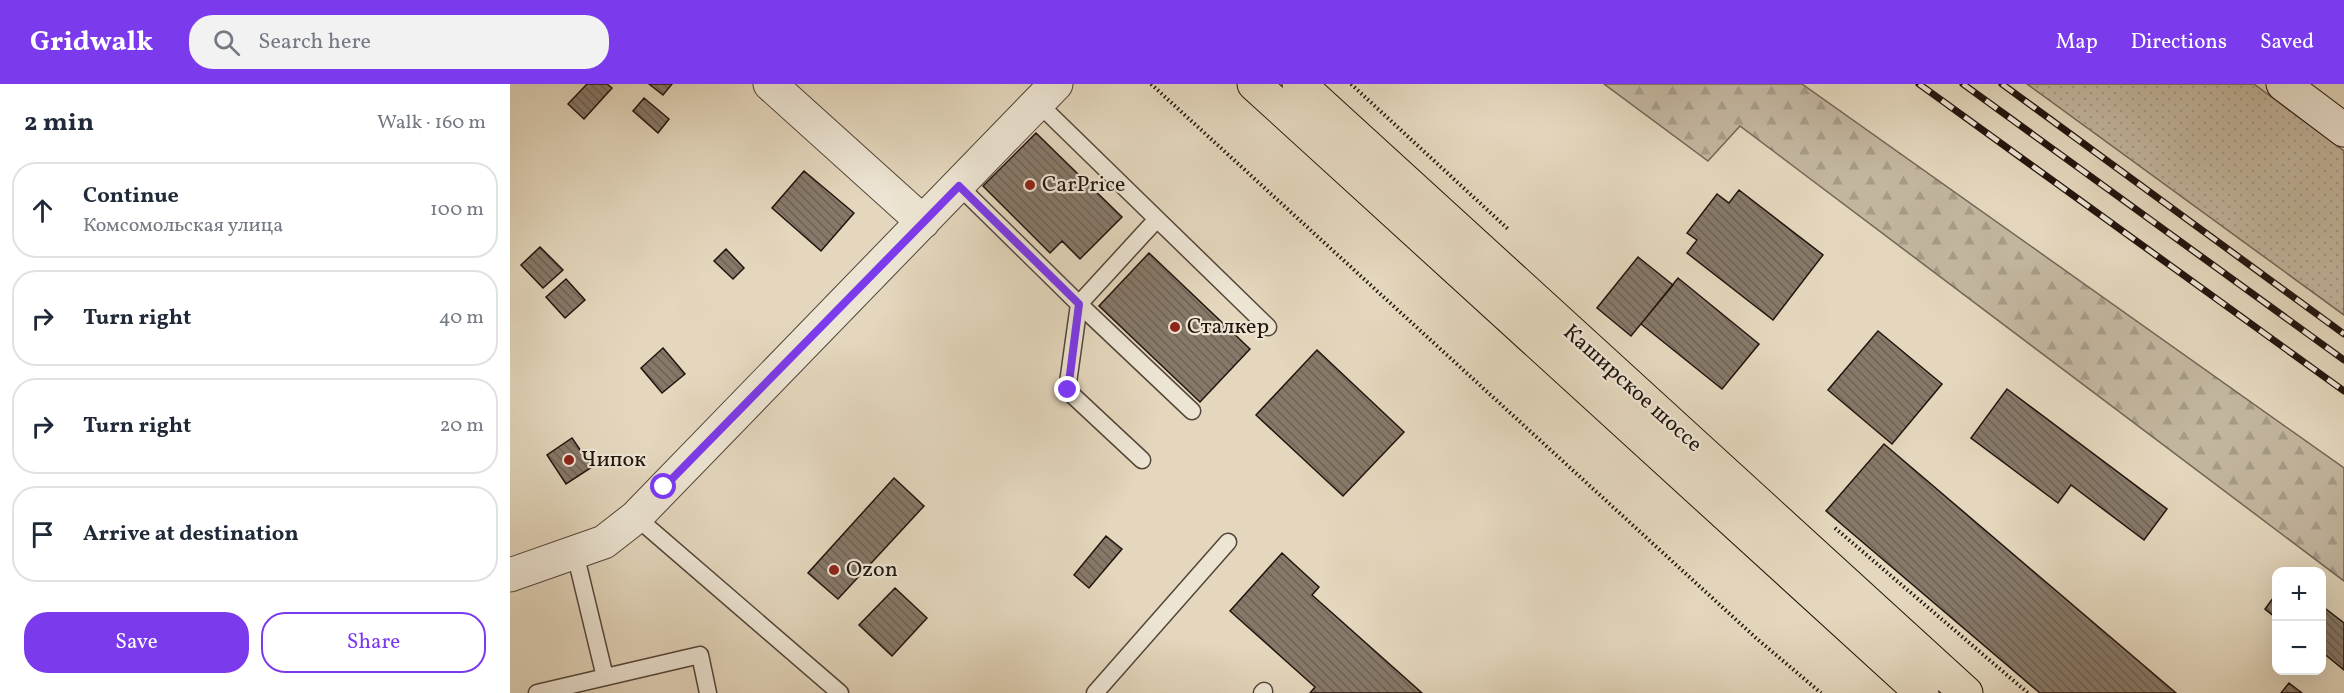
<!DOCTYPE html>
<meta charset="utf-8">
<style>
body{margin:0;font-family:Vollkorn,serif;background:#f2f2f3;color:#1f2937}
.controls{position:absolute;right:18px;bottom:18px;display:grid;overflow:hidden;border-radius:12px;box-shadow:0 6px 24px #0002}
.controls button{width:54px;height:54px;display:grid;place-items:center;padding:0;border:0;border-bottom:2px solid #e0e1e3;background:#fff;color:#1f2937;font:30px sans-serif}
.stop{position:absolute;width:18px;height:18px;margin:-14px;border:4px solid #7c3aed;border-radius:50%;background:#fff}
.stop.end{background:#7c3aed;border-color:#fff;box-shadow:0 2px 6px #0008}
.list{margin:0;padding:0;list-style:none}
h2{display:flex;justify-content:space-between;align-items:center;height:78px;margin:0;padding:0 24px;font-size:26px}
h2 small{font-size:20px;font-weight:400;color:#747a83}
.list li{display:grid;grid-template-columns:39px 1fr auto;gap:18px;align-items:center;box-sizing:border-box;height:96px;margin:0 12px 12px;padding:0 12px;border:2px solid #e0e1e3;border-radius:24px}
.list b{display:block;font-size:22px;white-space:nowrap}
.list p{margin:0;font-size:20px;white-space:nowrap;color:#747a83}
.list em{font-size:20px;font-style:normal;color:#747a83}
.actions{display:flex;gap:12px;padding:18px 24px}
.actions a{flex:1;padding:14px 0;border:2px solid #7c3aed;border-radius:24px;text-align:center;font-size:21px;color:#7c3aed}
.actions .main{background:#7c3aed;color:#fff}
.icon{flex:none;width:33px;height:33px;fill:none;stroke:currentColor;stroke-width:2;stroke-linecap:round;stroke-linejoin:round}
.map{position:relative;flex:none;width:1834px;height:609px;overflow:hidden}
header{display:flex;align-items:center;gap:36px;box-sizing:border-box;height:84px;padding:0 30px;background:#7c3aed;color:#fff}
header strong{font-size:28px}
nav{display:flex;gap:33px;margin-inline-start:auto;font-size:21px}
.search{width:420px;height:54px;background:#f2f2f3;display:flex;align-items:center;gap:15px;box-sizing:border-box;padding:0 21px;border-radius:24px;color:#747a83;font-size:22px}
main{display:flex}
aside{flex:1;background:#fff}
.map>svg:first-child{display:block}
.grass{fill:url(#grass-dots);stroke:#736556;stroke-width:1.5}
.forest{fill:url(#forest-firs);stroke:#736556;stroke-width:1.5}
.building{fill:url(#building-back-hatch);stroke:#23140e;stroke-width:1.5}
.lines{fill:none;stroke-linecap:round;stroke-linejoin:round}
.lane-casing{stroke:#53453a;stroke-width:19}
.street-casing{stroke:#53453a;stroke-width:35}
.secondary-casing{stroke:#23140e;stroke-width:35}
.primary-casing{stroke:#23140e;stroke-width:35}
.path{stroke:#23140e;stroke-width:4;stroke-dasharray:1.5 3;stroke-linecap:butt}
.lane{stroke:#ede5d4;stroke-width:16}
.street{stroke:#ede5d4;stroke-width:33}
.secondary{stroke:#ede5d4;stroke-width:33}
.primary{stroke:#e4d7bd;stroke-width:33}
.rail-casing{stroke:#23140e;stroke-width:7}
.rail{stroke:#ede5d4;stroke-width:4.5;stroke-dasharray:14;stroke-linecap:butt}
.route{stroke:#7c3aed;stroke-width:8}
.poi-dot{fill:#8f2418;stroke:#ede5d4;stroke-width:2}
.labels{text-anchor:middle;dominant-baseline:central;stroke-width:4.5;stroke-linejoin:round;paint-order:stroke}
.poi-label{font-size:22px;fill:#23140e;stroke:#ede5d4;text-anchor:start}
.street-label{font-size:22px;fill:#23140e;stroke:#ede5d4}
</style>
<header>
<strong>Gridwalk</strong>
<div class="search"><svg class="icon" aria-label="search" viewBox="0 0 24 24"><circle cx="10" cy="10" r="6"/><path d="M15 15l6 6"/></svg>Search here</div>
<nav><a>Map</a><a>Directions</a><a>Saved</a></nav>
</header>
<main>
<aside>
<h2>2 min<small>Walk · 160 m</small></h2>
<ul class="list">
<li><svg class="icon" aria-label="ahead" viewBox="0 0 24 24"><path d="M12 20V5M6 11l6-6 6 6"/></svg><div><b>Continue</b><p>Комсомольская улица</p></div><em>100 m</em></li>
<li><svg class="icon" aria-label="right" viewBox="0 0 24 24"><path d="M7 20v-9h11M14 6l5 5-5 5"/></svg><div><b>Turn right</b></div><em>40 m</em></li>
<li><svg class="icon" aria-label="right" viewBox="0 0 24 24"><path d="M7 20v-9h11M14 6l5 5-5 5"/></svg><div><b>Turn right</b></div><em>20 m</em></li>
<li><svg class="icon" aria-label="arrive" viewBox="0 0 24 24"><path d="M6 21V4h12l-3 4 3 4H6"/></svg><div><b>Arrive at destination</b></div></li>
</ul>
<div class="actions"><a class="main">Save</a><a>Share</a></div>
</aside>
<div class="map">
<svg width="1834" height="609" viewBox="0 0 1834 609">
<defs>
<pattern id="grass-dots" width="8" height="8" patternUnits="userSpaceOnUse" patternTransform="scale(1.5)"><rect width="8" height="8" fill="#c3b69f"/><path d="M2 2h.1M6 6h.1" fill="none" stroke="#a79c88" stroke-width="1.8" stroke-linecap="round"/></pattern>
<pattern id="forest-firs" width="22" height="20" patternUnits="userSpaceOnUse" patternTransform="scale(1.5)"><rect width="22" height="20" fill="#c3b69f"/><path d="M5 1l3.5 6h-7zM16 11l3.5 6h-7z" fill="#a79c88"/></pattern>
<pattern id="building-back-hatch" width="6" height="6" patternUnits="userSpaceOnUse" patternTransform="scale(1.5)"><rect width="6" height="6" fill="#877969"/><path d="M-1 5l2 2M0 0l6 6M5-1l2 2" fill="none" stroke="#6e6255"/></pattern>
</defs>
<rect width="100%" height="100%" fill="#e4d7bd"/>
<filter id="stains"><feTurbulence type="fractalNoise" baseFrequency=".00333" numOctaves="4"/><feColorMatrix values="0 0 0 0 .2 0 0 0 0 .09 0 0 0 0 .02 0 0 0 .5 -.17"/></filter>
<radialGradient id="worn" r=".72"><stop offset=".6" stop-color="#630" stop-opacity="0"/><stop offset="1" stop-color="#630" stop-opacity=".3"/></radialGradient>
<path class="grass" d="M1517,0h227l90,67v164z"/>
<path class="forest" d="M1094,0h198l542,384v113l-604,-455 -32,35z"/>
<path class="building" d="M77,0h20l5,4 -28,31 -16,-15z
M139,0h23l-9,11z
M134,14l25,21 -11,14 -25,-22z
M526,49l86,84 -42,42 -18,-18 -12,12 -67,-67z
M294,87l50,42 -33,38 -49,-43z
M1229,106l84,65 -50,65 -86,-67 10,-13 -10,-7 30,-39 12,9z
M30,163l23,23 -20,18 -22,-23z
M216,165l18,19 -11,11 -19,-18z
M639,169l101,96 -50,53 -101,-96z
M1128,173l35,28 -42,51 -34,-28z
M1168,194l81,66 -37,45 -81,-65z
M56,195l19,21 -20,18 -19,-21z
M1368,247l64,53 -50,60 -64,-54z
M153,264l22,26 -23,19 -21,-25z
M807,266l87,82 -61,64 -87,-81z
M1497,305l160,120 -23,31 -73,-55 -13,18 -87,-65z
M62,354l20,29 -26,17 -19,-29z
M1374,360l292,249h-136l-214,-182z
M384,394l30,28 -86,93 -30,-26z
M596,452l16,13 -33,39 -15,-13z
M772,469l37,34 -7,8 110,98h-112l5,-6 -85,-76z
M385,504l32,30 -35,38 -33,-31z
M1766,510v24l-11,-9z
M1812,522l22,17v47l-22,-18z
M1779,599l13,10h-21z"/>
<g class="lines">
<g class="lane-casing">
<path id="lane" d="M449,102l120,118 78,-85 -119,-116
M647,135l111,108
M632,376l-75,-70 12,-86 113,107
M126,433l204,176
M65,469l30,124
M27,609l163,-38 8,38
M585,609l133,-151
M752,609l2,-2"/>
</g>
<g class="street-casing">
<path id="street" d="M260,0l153,138
M0,491l94,-33 32,-25 420,-433"/>
</g>
<g class="secondary-casing">
<path id="secondary" d="M1773,0l61,46"/>
</g>
<g class="primary-casing">
<path id="primary" d="M744,0l668,609
M789,0l667,609"/>
</g>
<path class="path" d="M641,0l605,554 65,55
M841,0l157,145
M1325,444l193,165"/>
<use href="#lane" class="lane"/>
<use href="#street" class="street"/>
<use href="#secondary" class="secondary"/>
<use href="#primary" class="primary"/>
<g class="rail-casing">
<path id="rail" d="M1409,0l425,307
M1453,0l381,276
M1492,0l342,250"/>
</g>
<use href="#rail" class="rail"/>
</g>
<g class="lines">
<path class="route" d="M154,403l295,-301 120,118 -11,86"/>
</g>
<g class="poi-dot">
<circle cx="520" cy="101" r="6"/>
<circle cx="665" cy="243" r="6"/>
<circle cx="59" cy="376" r="6"/>
<circle cx="324" cy="486" r="6"/>
</g>
<g class="labels">
<g class="poi-label">
<text x="532" y="101">CarPrice</text>
<text x="677" y="243">Сталкер</text>
<text x="71" y="376">Чипок</text>
<text x="336" y="486">Ozon</text>
</g>
<g class="street-label">
<text transform="translate(1122 305) rotate(42)">Каширское шоссе</text>
</g>
</g>
<rect width="100%" height="100%" filter="url(#stains)"/>
<rect width="100%" height="100%" fill="url(#worn)"/>
</svg>
<div class="controls">
<button>+</button>
<button>−</button>
</div>
<div class="stop" style="left:154px;top:403px"></div>
<div class="stop end" style="left:558px;top:306px"></div>
</div>
</main>
